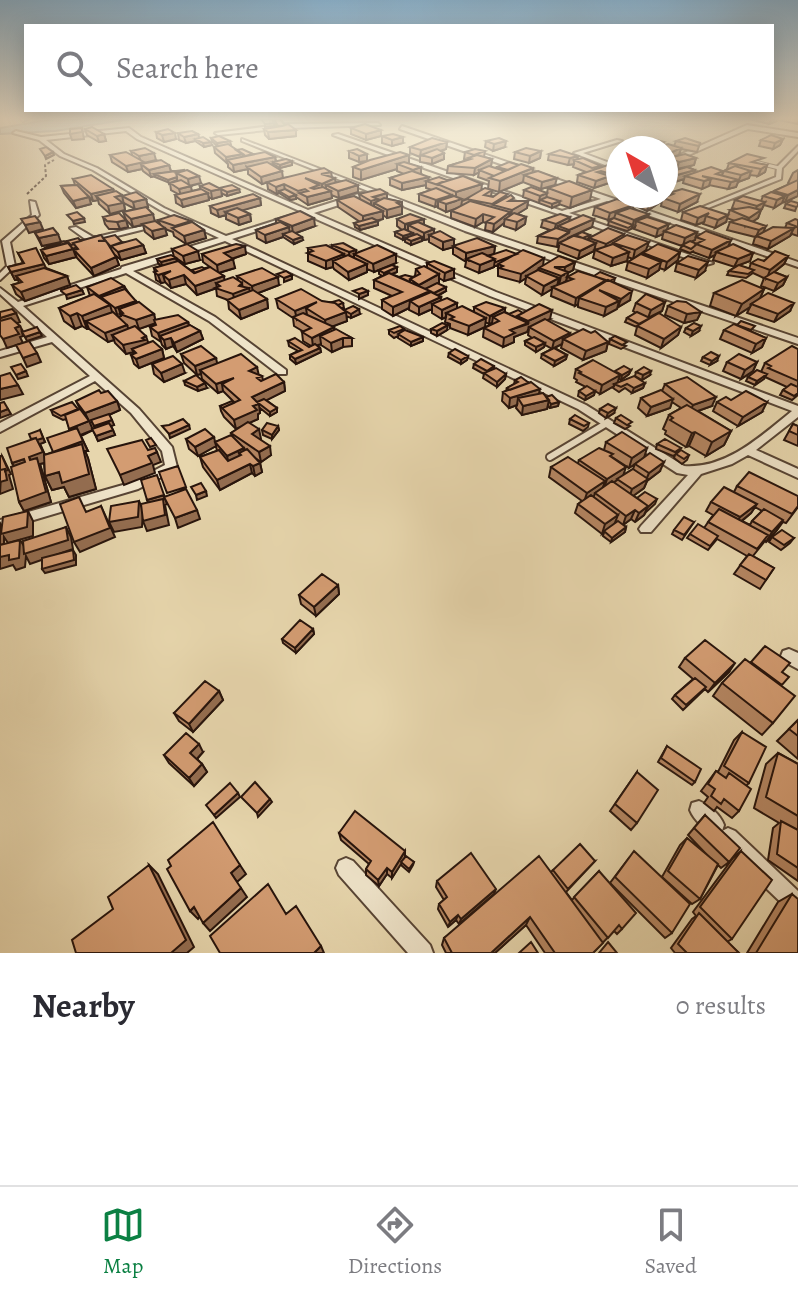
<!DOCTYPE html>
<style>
body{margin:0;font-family:Alegreya,serif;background:#f7f7f7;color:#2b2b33}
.compass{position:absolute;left:606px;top:136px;width:72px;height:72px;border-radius:50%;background:#fff;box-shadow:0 4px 20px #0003;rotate:321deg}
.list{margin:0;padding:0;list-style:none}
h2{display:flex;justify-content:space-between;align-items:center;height:104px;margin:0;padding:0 32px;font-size:34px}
h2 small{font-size:26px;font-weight:400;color:#7c7c81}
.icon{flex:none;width:44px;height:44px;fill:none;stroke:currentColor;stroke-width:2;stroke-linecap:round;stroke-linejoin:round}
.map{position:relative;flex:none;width:798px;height:953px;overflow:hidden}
.search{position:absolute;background:#fff;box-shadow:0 4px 20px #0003;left:24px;right:24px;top:24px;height:88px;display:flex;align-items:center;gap:20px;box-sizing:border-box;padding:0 28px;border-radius:0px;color:#7c7c81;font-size:30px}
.sheet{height:232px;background:#fff}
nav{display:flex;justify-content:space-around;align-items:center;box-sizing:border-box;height:112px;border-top:2px solid #e1e1e2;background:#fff;font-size:22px;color:#7c7c81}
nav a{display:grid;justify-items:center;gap:4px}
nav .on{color:#0b8043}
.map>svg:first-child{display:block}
.water{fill:#9bb6b5;stroke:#6d7571;stroke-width:2}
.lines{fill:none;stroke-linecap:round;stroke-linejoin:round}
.lane-far1-casing{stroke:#574434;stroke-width:5}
.lane-casing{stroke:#574434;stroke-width:10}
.street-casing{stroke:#574434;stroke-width:4}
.path{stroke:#27140c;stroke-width:2;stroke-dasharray:3 2;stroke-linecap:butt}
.lane-far1{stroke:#efe4ca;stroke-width:3}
.lane{stroke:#efe4ca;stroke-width:6}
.street{fill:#efe4ca;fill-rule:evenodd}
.wall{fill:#b58662;stroke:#27140c;stroke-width:2;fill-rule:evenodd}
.shaded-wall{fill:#946d50;stroke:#27140c;stroke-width:2}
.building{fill:#d39c72;stroke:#27140c;stroke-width:2}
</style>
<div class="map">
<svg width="798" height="953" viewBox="0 0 798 953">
<rect width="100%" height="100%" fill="#e7d6ad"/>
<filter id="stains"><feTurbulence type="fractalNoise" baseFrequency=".0025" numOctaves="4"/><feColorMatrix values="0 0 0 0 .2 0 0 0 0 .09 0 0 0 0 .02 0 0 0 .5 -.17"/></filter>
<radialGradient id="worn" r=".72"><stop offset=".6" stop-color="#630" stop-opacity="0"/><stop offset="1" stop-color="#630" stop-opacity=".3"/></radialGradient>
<path class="water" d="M53,119h76l-74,12 -55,3v-6z"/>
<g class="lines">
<g class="lane-far1-casing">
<path id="lane-far1" d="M755,162l24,6"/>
</g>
<g class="lane-casing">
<path id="lane" d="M550,457l57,-34"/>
</g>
<g class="street-casing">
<path id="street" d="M21,119h7l-5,2z
M378,123l2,2 -93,3 -69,7 -3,-2 72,-9z
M747,125l51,8v4l-50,-8 -82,36v-4z
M402,126l396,136v5l-191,-66 -38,12 144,50 -7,2 -279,-96 -94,-34 5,-1 224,77 39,-12 -201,-70z
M129,128l12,9 167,73 60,-19 -126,-50v-2l229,88 327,111v6l-333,-113 -92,-37 -59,19 182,79 302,114v11l-42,33 42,19v9l-50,-23 -16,9 -31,10 -50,58h-10l-2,-3 2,-3 47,-51 -11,-2 -99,-64 -353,-168 -92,30 82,46 71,53v4h-8l-69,-53 -83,-48 -103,33 116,103 33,38 5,20 -2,3 -37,19 -138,41v-10l130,-37 35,-18 -3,-14 -31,-38 -36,-32 -95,51v-9l90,-47 -38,-34 -52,15v-6l47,-14 -47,-43v-6l18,14 103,-33 1,-2 97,-29 -59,-28 -67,-40 -33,-14 -21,-16 -26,-7 3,-2 25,6zM126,131l11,8 165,73 -76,24 -62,-28 -67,-40 -33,-14 -18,-14zM307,215l183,81 302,115c-31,25 -66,58 -108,55l-98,-61 -354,-166z
M617,140l5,1 -39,12 35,13v4l-44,-17z
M798,146v5l-16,17 -1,11 -88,35 -5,-1 88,-36 1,-10z
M30,201l5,1 4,13 -29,27 5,24 -15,14v-7l7,-7 -5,-25 30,-26z
M159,222l3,2 -1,1 -64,16h-9l-18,-13 6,-1 17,10h4z
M789,649l9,4v16l-15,-8 -2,-5 2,-5z
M699,801c10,4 21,13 25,24l-2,6 6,-3 7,3 63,60v24l-7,-3 -70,-67 -3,-7 3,-6 -6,2c-10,-4 -21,-14 -25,-24l2,-7z
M346,858l7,3 77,84 3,8h-25l-69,-78 -3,-7 3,-7z"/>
</g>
<path class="path" d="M27,194l19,-18 -1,-11 9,-5"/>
<use href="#lane-far1" class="lane-far1"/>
<use href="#lane" class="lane"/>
<use href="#street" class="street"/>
</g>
<path class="wall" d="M272,119h8l5,6 11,5v6l-27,3 -4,-4 -1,-6 13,-2z
M750,119h28l-1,2 -8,3z
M779,119h19v5l-20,-4z
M351,128l30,2v6l-15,4 -15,-6z
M85,129l19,5 2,7 -7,1 -12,-7z
M156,132l20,7 -12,3 -7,-4z
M178,133l20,1 1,4 13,7 -8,2 -9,-6 -9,2 -7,-3z
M382,136l21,7 -11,3 -10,-3z
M211,138l20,7h-2l7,5 17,4 22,3 1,4h16v4l-12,3 -7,-4 -2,1 12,13 48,-6 1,5 4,5 22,10 -19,6 -8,-3 1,3 -24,7 -12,-8v2l-6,1 -11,-7 -2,1 -9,-5 -1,-7 -5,2 -14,-10v-5l-14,3 -6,-5v-3l-13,-11 -1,-6 3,-1 -5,-5z
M783,139l-3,6 -7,4 -14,-3 2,-6z
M486,141l19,6 -12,4 -8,-4z
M676,141l24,2 -3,9 -16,-3 -2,6 -4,1 21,2 -2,7 -7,2 8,3 -1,3 29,-2 -1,4 2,-4 3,-2 2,-6 32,1 6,1 -2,7 -7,4 -8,-1 -1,3 -11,4 -2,5 -8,2 -19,-4 -7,4 -19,-6 1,-4 -9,3 -8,-3 2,-7 9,-3 -12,-4 2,-6h-2v-11h-27l1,-5 24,-1v3l10,1z
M447,142l-1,7 -5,2 3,2v6l-12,5 -12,-2v-5l-10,-4v-6z
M131,151l25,9 -12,3 1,1 24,1 2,6h13l17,12 -11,3 2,5 8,-2v-3l40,6 -13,4 -6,-3 1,3 -10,3 -3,-2v3l-26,7 -7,-4 -1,-8 3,-1 -7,-4 -1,-7 -15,-6v-1l-4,1 -8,-6 -1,-2 -14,3 -16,-10 -2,-7h22z
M349,151l18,3v7l-8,1 -10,-4z
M485,151l-1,6 8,2 -1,7 -1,1 7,2v-2l36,1 -1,5 23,12 -14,4 -18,-7 -24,10 -11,-3 1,-8 -11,-4 1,-5 -5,3 -27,-2 1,-7 20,-6 -4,-1 1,-7z
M541,151l-1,7 -11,5 -15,-4 1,-7z
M618,152v10l-6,-2 2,-7z
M549,154l29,2 -1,3 24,7v1l17,-1v18l-9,-3v2l-15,5 -17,-6 1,-7 8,-3 -13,-5 1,-3 -6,1 -20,-5z
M409,155v9l20,16h18l34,11 11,-1 -1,6 17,1 5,4h15l-1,7 -10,6 9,3 -1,7 -9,6 -12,-4v-3l-11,9 -8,-2 1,-7 -3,-1 -8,5 -24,-9v-7l4,-2 -9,3 -8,-4v-2l-3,1 -16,-6v-7l13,-4 -6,-2v-3l-24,5 -12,-5v-7l14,-4 -7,-3v-2l-36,11 -8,-3v-10z
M798,170v26l-13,6h-3l-8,6 -10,-3 -3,5 -3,8 -5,3 11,11 21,-4 2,-5 11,-3v16l-6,-2 -2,2 -22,13 -15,-5 2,-7 -28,-7 3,-8 5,-1 -8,-3 -1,4 -11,6 -12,-4 1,-2 -8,3 -15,-5 2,-8 45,3 2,-5 6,-1 -4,-1 3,-8 26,1 2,-5 11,-3v-2l16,-7 -2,-1 5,-10z
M73,179l40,10 1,3 8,4 24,3 2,8h-2l9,14 5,3 -2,-4 34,2 12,8 2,8 -20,6 -12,-8 -1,-4 -8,-3 2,6 -13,4 -9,-7 -2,-7 -10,2 -7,-7 -3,-8 12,-3 -11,-6 1,7 -15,4 -11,-10 -1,-4 -5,1 -4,-4 2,7 -15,4 -12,-15 -3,-7 14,-1z
M548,188l42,12 -20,8 -11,-4 -7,4 -29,-11 1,-7 23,3z
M387,193v6l15,3v12l-15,4 -4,-3v4l-7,2h2v4l-18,5 -5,-3 -1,-4 6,-1 -22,-15 -1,-7 23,-1 -1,-5z
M669,193l28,9 -19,10 -17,-6 1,-5 -15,10 -11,-5v-1l-3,1v2l34,21 30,3 -1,5 35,3 -3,6 25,7 -3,8 -11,4 10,4 2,-6 37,-7 -4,8 -10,8 13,5 -4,8 -9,6 -13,-5 3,-8 -11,-5 -7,5 -19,-3 2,-4 6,-4 -22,-7 2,-5 -6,3 -16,-6 1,-1 -4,2 -10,-4 2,-3 -20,-7 1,-5 -7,3 -22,-8 1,-2 -8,4 -19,-6 1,-4 5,-3 -6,2 -15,-5 2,-8 26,-7v-2h19l-5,-2h31v1h2z
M260,198l1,7 -19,5 8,4 1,7 -12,4 -13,-6v-4l-7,2 -8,-4 -1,-7z
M798,203l-3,8 -11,-3 2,-4z
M103,217l23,3 2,7 -8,2h-11l-4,-5z
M276,219l39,7 -19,7 7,7 -9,4 -11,-7 -17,6 -9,-5 -1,-8 20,-7z
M397,219l27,6 10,8 20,6v7h41l-1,8 49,12 32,-4 -2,8 -5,3 -2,8 -7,4 -1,-1 -1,1 9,-3 1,-5 27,-1 21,2 -1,4 16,18 -26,16 -26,-9v-3l-3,2 -24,-10 1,-7 -10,6 -17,-11 1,-6 -6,4 -22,-6v-10h-4v1l-15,6 -14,-6 1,-5 -13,-8v-7l-10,3 -14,-8v-3l-5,1h-2l-11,5 -6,-3v-3l-2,1 -8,-4v-4l7,-2 -5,-4z
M543,220l26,1 23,6 -24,11v1l22,-4 -1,3 -2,2h2v-2l35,-4 -1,3 23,13 -13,9 -5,-2 -1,4 -16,5 -18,-8 2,-8h2l-2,-1 -1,2 -16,8 -20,-8 1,-5 -2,1 -20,-4 1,-7 12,-6 -9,-3z
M35,233l34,11 -2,-3 37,-3 18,4 21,3 3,8 -25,7 -6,-5 4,10 -25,11 -17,-18 -3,-8 1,-2 -2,1 -2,-1 5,9 -27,7 -5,-6 -3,-8 18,-8 -17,4z
M332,245l24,8 40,10 -22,9 -7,-3v3l-18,8 -15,-11 -1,-2 -7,2 -18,-8v-13h24z
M172,249l28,11 -15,4 -9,-6 1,3 15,10 18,-4 -7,-5 -1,-8h44l-14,5 3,9 -16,5 5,3v4h14l-1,-4 42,9 -21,8 9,6 1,9 -27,11 -12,-10 -1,-9 -11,-4 -1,-8 -19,7 -11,-11 -15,4 -6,-6 -4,1 -5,-3 -2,-12 7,-2 -3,-3 -1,-4 17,-2z
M680,252l-2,8 -13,10 -6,-2v2l-12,8 -21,-8 2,-8 14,-7 1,-2z
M18,253l28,15 21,8 3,9 -45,16 -9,-7 -4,-9 7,-2 -1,-3h-3l-7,-13 15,-4z
M427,263l27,15 -10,3 -5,-3v5h-1l8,8 -8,5 3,1 -1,4 17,7 17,4v-5l31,1v4l4,2 14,-1 27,6 -3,1 22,16 39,6 -2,9 -23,9 -22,-12 1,-4 -7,4 12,7 -1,4 -12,7 -13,-8 1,-4 10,-5 -7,-4 -1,2 -8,5 -11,-7v-4l7,-3 -4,-3 1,-6 -2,3 -13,5v5l-11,5 -20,-10 1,-9 8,-5 -3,1 -4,-2v5l-17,8 -18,-7v-4l-5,-2 1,-5 -4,2 -10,-6v-4l-13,6 -10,-5v-2l-16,8 -11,-7v-9l10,-4 -18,-8v-8l8,-4 -3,-2v-4l18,2 -6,2 8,3h14l2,-1 1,-7 11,-1z
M677,263l28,8 -9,7 -21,-7z
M124,286l12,17 18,11 1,6 33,2 1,3 11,6 3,8 -26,13 -4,-6 -7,3 -4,-4 -1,-3 -9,-6 -2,-9 6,-2v-2l-17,6 -2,-1 11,15 14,6 2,9 -25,10 -5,-4 -3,-9 3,-1 -1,-2 -7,2 -11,-11 -1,-3 -6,2 -19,-13h-2l-5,-3 -7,3 -11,-8 -5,-13 31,-12 -3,-9z
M764,289l-4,9 30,13 -16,11 -27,-9 3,-6 -14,9 -26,-10 4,-13z
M276,299l67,4 1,5h-2l2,2 16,4 -9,4 -5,-2 1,5 -15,5 2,1v2l18,9v8l-9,1 -11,5 -11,-7v-1l-4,1 3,3 1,4 -25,12 -6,-5v-4l8,-4 -9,-5 -1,-5 21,6 2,-1 -8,-5 -1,-9h2l-10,-6 -1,-8 -15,-10z
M665,302l-3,9 -12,7 31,9 -3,8 -17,13 -26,-13 2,-8 -12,-5 2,-4 9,-5 -3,-2 3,-8z
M668,306l33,6 -4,8 -13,3 -19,-8z
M686,328l13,3 -8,5 -7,-4z
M404,329v2l19,6v4l-12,5 -13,-8v-2l-4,2 -5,-4v-4z
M431,329l16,1 -10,6 -6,-3z
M724,330l28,2 14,6 -4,9 -10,6 -32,-14z
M610,339l16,7 -5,3 -12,-5z
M798,349v46l-6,5 -12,-5 3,-5 4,-3 -22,-10 -10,8 -9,-4 2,-4 13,-5 4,-9z
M449,353l19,3 -1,4 -6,4 -13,-7z
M181,354l78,21 3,1 1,4 21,2 1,9 -19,9 11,8v4l-7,4 -10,-8v5l-2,1v5l-9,4 22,32 -10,7 -6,-4 5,5 2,9 -7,4 -3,-3 -32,17 -17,-23 -3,-10 17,-6 -1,-5 -18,10 -9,-7 -3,-10 29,3 17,-6 -1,-3 11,-7 -6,3 -12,-12 -3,-6 -1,-5 14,-4 -11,-11 -5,2 -16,-14 -1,-5 -4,1 -13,-12z
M703,357l14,4 -7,4 -9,-4z
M727,362h30l-4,9 -12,8 -18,-8z
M152,364l33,9 -21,9 -10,-8z
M474,364l20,2v3l12,5 -1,5 -8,8 -14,-9 1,-4 -11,-6z
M576,369l39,3 16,-2 -2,4 -8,6 -3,-2 -1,5h28l-2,5 -11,5 -7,-5 -6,4 -6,-4 1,-2 -14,8 -5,-3 -1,4 -9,5 -7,-4 1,-5 7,-4 -10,-5 1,-2 -3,-2z
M636,372l14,3 -8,5 -7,-4z
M515,380l24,14 20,8 -1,4 -8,2 -2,-2 -1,3 -25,6 -6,-7 1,-3 -8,3 -7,-7 1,-9 3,-1 1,-3 7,-4z
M184,381l23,7 -9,3 -13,-6z
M665,384l47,22 -14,5 33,20 -7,14 -18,11 -17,-10 -3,1 -21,-13 1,-3 -3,-2 6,-14 12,-7 -9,-6 -2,6 -23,8 -9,-8 3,-10 21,-7z
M101,393l16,8 3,9 -11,5 5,10 -3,1 4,9 -17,6 -5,-11 -12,6 7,15h-3l3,7 8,31 -27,8 -5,-10 -12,3 -7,-14 -1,-13 -4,1 11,38 -27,9 -5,-9 -5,-36 -2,-3 28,-33 5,12 -5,2 5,11 8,-3 17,-22 -4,-11 -3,1 -10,-5 -2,-5h27l2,-1 -4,-8z
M717,402l45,10 -24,14 -25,-15z
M600,409l14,4 -8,5 -7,-5z
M616,418l14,8 -5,3 -11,-6z
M570,419l19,4 -1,4 -5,4 -14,-7z
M793,424l5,2v20l-14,-6z
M278,426l1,4 -7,9 -9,-4 -1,-5z
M606,442l38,16 16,13 -13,10 -3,7 -11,8 4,2 20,1 -2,5 -9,8 -2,3 -9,7 -4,-3 -8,6 3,2 -1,5 -14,10 -8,-6 1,-4 -2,2 -27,-21 3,-9 4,-3 -33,-24 2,-10 27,-4 1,-3 25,-10zM612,457l17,11 11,-8 -5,4 -2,5 -10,6z
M657,444l24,4 -2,3 10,4 -2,5 -5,4 -8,-6 1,-3 -2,1 -17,-7z
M737,486l61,21 -12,16 -3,-1 -6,8 -11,12 -1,-1 -12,15 21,12 -14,21 -26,-15 13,-18 -30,-17 -9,11 -21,-12 3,-4 14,-6 9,-13 -7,-4 5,-9 23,-10zM755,507l7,4 -10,10 -2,4 -8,-4 9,-8z
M694,522l-12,18 -10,-6 2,-4z
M772,537l22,1 -4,5 -9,7 -12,-8z
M338,585l1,9 -23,22 -15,-12 -2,-9z
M313,629l1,5 -18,19 -13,-10 -1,-4z
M685,658l44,14 -21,20 -3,-3 -22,21 -11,-11 3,-4 18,-16 -14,-12z
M750,663l32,9 -1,14 -8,37 -11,12 -49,-39 9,-13z
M219,691l4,9 -30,32 -14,-11 -5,-8z
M798,720v39l-21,-18z
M742,732l7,51 -3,3 -7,25 -7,7 -15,-11 -3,4 -10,-8 4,-6 -7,-6 15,-20 2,1 16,-32z
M667,746l28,36 -3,3 -34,-23z
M203,752l-6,7 5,5 5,8 -13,14 -25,-23 -5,-8z
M778,753l20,11v117l-30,-21 5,-32 6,-5 -25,-15 12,-44z
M637,772v51l-6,7 -21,-19z
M705,815l24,47 -8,6 -3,-3 -18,34 -8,5 -29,-26 9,55 -7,5 -55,-55 19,-25 33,19 18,-32 7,-7 22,19 -21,-22z
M339,833l66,18v6l9,5 -1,3 -4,7 -8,-7v-2l-9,15 -5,-4 -8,12 -13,-11v-6l3,-5 -28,-24z
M741,851l-9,88 -5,3 12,11h-64l-4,-5 21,-29 4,-3 -3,-4 40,-54z
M595,861l-29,31 6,8 27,-29 23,58 -5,5 -3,-3 -21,22h-48l-19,-28 -31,28h-49l-4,-8 2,-7 107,-66 2,-2z
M437,881l57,13 -35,30 -3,-4 -8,7 -10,-18 1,-5 5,-4 -8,-13z
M792,894l6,59h-51l31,-51z"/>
<path class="shaded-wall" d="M771,119h7l-1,2 -8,3z
M274,123v3l-9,1v-3z
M82,128l2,11 -12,1 -2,-6z
M296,130v6l-27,3 -1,-7z
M381,130v6l-15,4v-6z
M175,133l1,6 -12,3 -2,-7z
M104,134l2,7 -7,1 -2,-6z
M198,134l2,6 -5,-1v2l-9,2 -2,-6z
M403,137v6l-11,3v-6z
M783,139l-3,6 -7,4 2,-6z
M230,141l1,4 -13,2 -1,-4z
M506,141l-1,6 -12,4 1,-7z
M211,142l1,3 -8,2 -1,-4z
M447,142l-1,7 -22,7 -3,-1 -1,2 1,-7z
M681,148l-2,7 -11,4 2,-6z
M541,151l-1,7 -11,5 1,-7z
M53,152l1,3 -8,4 -1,-3z
M154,153l2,7 -12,3 2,5 -5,-4 1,5 -14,3 -2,-6 15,-4 -2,-6z
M444,153v6l-12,5v-6z
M243,154l1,7 -17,-1v4l-1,-7z
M367,154v7l-8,1v-6z
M409,155v11l-12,-2v5l-36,11v-10z
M578,156l-1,5 -3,-1v4l-6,1 2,-7z
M275,157l1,6 -3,-1v2l-23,5 -3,-2 1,2 -14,3 -1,-7z
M696,158l-2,7 -17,4 2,-7z
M492,159l-1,7 -10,5 -2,-1v2l-5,3 1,-7z
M292,161v4l-12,3v-3z
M169,165l2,7 -17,2 1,2 -4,1 -2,-7z
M767,165l-2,7 -7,4 3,-7z
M421,167v7l-8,3v-7z
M533,168l-1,10 -8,-3 -1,7 -24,10 1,-11z
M695,170l-2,7 -8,-1 -1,3 -9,3 2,-7z
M282,171l1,7 -21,6 -1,-7z
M751,171l-2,7 -11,4 3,-7z
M199,176l2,7 -12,3 -1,-7z
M610,176l-1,7 -15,5 2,-7z
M177,177v3l-8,4 -1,-4z
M429,177l-1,4h-2v4l-24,5v-7z
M335,178l1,8 -10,-1v4l-4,2v-7z
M557,178l-2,7 -14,4 1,-7z
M711,179l-2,7 -7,3 2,-8z
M739,180l-3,7 -8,2 3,-7z
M284,184l1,7h-6v2l-2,1 -1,-7z
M482,184l-1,10 -19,7 -1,6 -15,5v-8l10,-3v-9z
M358,185v7l-19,6 -1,-7z
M191,186l1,7 -11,3 -2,-7z
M113,189l2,7h-19l2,4 -5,1 -2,-7z
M221,189l1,7 -10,3 -1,-8z
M239,189l1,3 -13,4v-4z
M592,190l-2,10 -20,8 2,-11z
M798,190v6l-13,6 3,-7z
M331,191l1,7 -24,7 -1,-8z
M208,193l1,7 -26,7 -2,-7z
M387,193v7l-13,4v4h-3v-7l2,-4z
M547,193l-1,7h-6l-1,3 1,-7z
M700,194l-3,8 -19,10 2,-8z
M122,195l3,15 -15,4 -2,-8 7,-9z
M296,195v4l-6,1 -1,-3z
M452,195l-1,7 -13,-1v5l-3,1 1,-7z
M661,196h5l-1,3 -2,-1 -1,3 -15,10 2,-8z
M785,196l-3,7 -8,5 3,-8z
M89,197l2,7 -15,4 -3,-7z
M260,198l1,7 -31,9 -5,-2 1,3 -7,2 -2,-7z
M146,199l2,8 -13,3 -2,-8z
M528,201l-1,7 -16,10 1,-8z
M560,201l-1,4 -7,3v-4z
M637,201l-1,4 -3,1 -1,6 -16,1 -2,5 -6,2 2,-7 24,-8v-3z
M402,202v12l-15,4v-8l10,-7z
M765,202l-3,7 -8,4 3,-7z
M761,210l-3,8 -12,8 3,-8z
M383,211v8l-20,5v-8z
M510,212l-1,7h-4l-1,4 -11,9 1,-8z
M709,213l-3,3 -2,6 -8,3 2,-7z
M153,214l2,8 -22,5 -2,-8z
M250,214l1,7 -12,4 -1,-7z
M483,214v8l-8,5 1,-8z
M649,214l-2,8 -11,-1 -1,6 -3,1 2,-8z
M728,215l-2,7 -11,6 3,-8z
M526,217l-1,7 -9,6 1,-8z
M570,217l-2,8 -10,1v4l-4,2 2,-8z
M84,218l1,4 -11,2 -1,-3z
M314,218l1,8 -22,8 -1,-8z
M424,219v8l-16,-2v6l-3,1v-8z
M594,219l-2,8 -24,11v2l-9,3 -2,4 1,-8 11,-6v-3z
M126,220l2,7 -8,2 -3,-7z
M378,221v4l-18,5 -1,-4z
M40,222l3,7 -14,4 -4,-8z
M669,224l-3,8 -2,-1 -1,3 -7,3 2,-8z
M766,226l-3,7 -7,4 3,-7z
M289,227l1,8 -7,-1v3l-17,6 -1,-8z
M165,228l2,7 -13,4 -2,-8z
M794,228l-4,8 -22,13 3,-8z
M434,229v8l-5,-2v4l-5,1v-7z
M204,230l2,8 -20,6 -2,-8z
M697,232l-2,8 -12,6 2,-8z
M413,233v3l-10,4v-4z
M58,234l3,8 -19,4 -3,-8z
M624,234l-2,8 -9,1 -1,5 -8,4 2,-8z
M302,237l1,3 -9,4 -1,-4z
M422,237v4l-11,4v-4z
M454,239v8l-11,3v-8z
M731,240l-3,7 -12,5 -1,3 -6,3 3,-8z
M649,242l-3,8 -13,9 2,-9z
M596,243l-2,8 -16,8 2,-8z
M143,245l3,8 -25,7 -3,-8z
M245,246l1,8 -21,7 -1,-8z
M495,246l-1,8 -25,7 -3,-2v3v-9z
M73,249l3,8 -27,7 -3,-8z
M356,250v5l-2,-1v5l-4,1 -1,-8z
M198,251l2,9 -15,4 -2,-8z
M629,252l-2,9 -16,5 2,-8z
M680,252l-2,8 -13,10 2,-8z
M753,253l-3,8 -16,6 4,-8z
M344,254v8l-11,-1v6l-7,2v-8z
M396,254v9l-22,9 -1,-8z
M788,256l-4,8 -17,14 3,-8z
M116,257l3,8 -25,11 -3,-8z
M176,258l1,4 -15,4 -1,-4z
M544,258l-1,8 -15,11 -2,-1v2l-6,4 1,-8z
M233,259l2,9 -17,5 -1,-8z
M495,259l-1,8 -15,6 1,-8z
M575,262l-2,8 -5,3 -2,8 -7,4 2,-9 3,-1 1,-8z
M661,262l-2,8 -12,8 2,-9z
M708,262l-3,9 -9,7 3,-8z
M44,264l4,8 -32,4 2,4h-3l-4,-8z
M367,264v8l-18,8 -1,-8z
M397,267v5l-13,5v-4z
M454,269v9l-10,3 1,-8z
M171,271l13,4 2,9 -15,4 -2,-8 -6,-5 2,7 -4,1 -3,-8z
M439,274v9l-20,10v-8z
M292,275v4l-8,3v-4z
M67,276l3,9 -45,16 -4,-9z
M224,276l1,9 -9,-2 1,5 -20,7 -2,-9z
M278,277l1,8 -26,10 -1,-9z
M787,277l-4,8 -9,6 4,-8z
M559,278l-2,8 -5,1v2l-10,6 2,-9z
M606,280l-2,8 -25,10 -1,6 -3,2 1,-8z
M242,283l1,7 6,-2 2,8 -16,6 -2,-8z
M124,286l3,9 -26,2 1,7 -3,-8z
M446,287v4l-13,7 1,-5z
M764,289l-5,12 -8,3 -1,3 -14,9 6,-12z
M82,290l2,4 -17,5 -1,-4z
M368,291v4l-9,4v-5z
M430,291v9l-20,1 -1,7 -16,8v-9z
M632,291l-2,9 -12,7 3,-8z
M441,297l-1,9 -8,-2v5l-13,6v-8z
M267,299l1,9 -27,11 -2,-9z
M136,301l3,8h-20l2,7 -3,1 -3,-9z
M619,301l-2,8 -13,7 2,-9z
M317,302l-11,6 1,7 -10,5 -2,-9z
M665,302l-3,9 -14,7 3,-8z
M457,303v9l-11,1v4l-4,2v-9z
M794,303l-4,8 -16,11 4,-8z
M110,305l4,13 -28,3 3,8h-2l-5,-13z
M505,308l-1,9h-11l-1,6 -3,1 1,-8z
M359,309l1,5 -9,4v-4z
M552,310l-2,9 -19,9 -2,-1 -2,5 -13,5v5l-11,5 1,-9 6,-8 18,-6v-3z
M346,312l1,9 -21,8 -1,-9z
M701,312l-4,8 -13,3 3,-9z
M16,313l4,9 -20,6v-10z
M77,313l5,13 -7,3 -5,-13z
M154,314l2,9 -17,6 -3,-9z
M486,318l-1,9 -17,8 1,-9z
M188,322l2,9 -19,7 2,8 -7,3 -2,-9 -4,-4 1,6 -3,-9z
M127,325l3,8 -18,2 2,5 -6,2 -3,-9z
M448,325l-1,5 -10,6v-5z
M20,326l5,9 -3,-3 1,4 -3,1 3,6 -16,5 -4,-9 12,-11z
M701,326l-2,5 -8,5 2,-5z
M334,327l1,9h-15l1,8 -8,3 -1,-9z
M681,327l-3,8 -17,13 3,-9z
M200,331l3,8 -26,13 -3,-9z
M40,332l2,4 -15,5 -2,-4z
M570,333l-2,8 -5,-2 -1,5 -10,5 2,-8z
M146,336l3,9 -17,4 1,3 -7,2 -3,-9z
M423,337v4l-12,5v-4z
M343,338v9l-11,5 -1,-9z
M766,338l-4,9 -10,6 4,-9z
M608,342l-2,9 -23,9 3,-9z
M545,343l-1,4 -8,5v-5z
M320,348l1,4 -25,12 -1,-5z
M162,349l2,9 -25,10 -3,-9z
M37,353l4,9 -14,5 -4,-9z
M567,355l-1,4 -12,7 1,-5z
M468,356l-1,4 -6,4v-4z
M719,356l-2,5 -7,4 2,-4z
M216,358l2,9 -18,3 1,4 -4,1 -2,-9z
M757,362l-4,9 -12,8 4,-9z
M182,364l3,9 -21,9 -3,-9z
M257,367l2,9 -10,-5z
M631,370l-2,4 -8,6 1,-5z
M26,371l2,5 -10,3 -2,-4z
M651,371l-1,4 -8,5 1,-5z
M506,374l-1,5 -8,8v-5z
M767,374l-3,5 -9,6 2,-4z
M620,375l-3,9h-3v2l-14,8 2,-9z
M234,378l-12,6 1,7 -5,2 -2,-9z
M284,382l1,9 -26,13 1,9 -2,1v5l-22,10 -2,-9 18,-23z
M205,383l2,5 -9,3 -1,-4z
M645,383l-2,5 -11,5 2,-5z
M18,385l5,9 -23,6v-11z
M540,389l-2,9h-20l-1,7 -8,3 1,-10z
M595,391l-1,4 -9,5 1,-4z
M716,397l-4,9 -23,8 4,-9z
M673,399l-3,9 -23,8 4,-9z
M549,400l-2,9 -25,6 1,-9z
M117,401l3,9 -30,13 3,7 -20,8 -4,-9 20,-8 -4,-8z
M559,402l-1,4 -8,2 1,-4z
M767,402l-5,10 -24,14 5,-9z
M277,408v4l-7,4v-4z
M616,408l-2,5 -8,5 2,-5z
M8,409l3,5 -11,4v-6z
M112,420l2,5 -18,6 -2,-5z
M189,425l1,4 -20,9 -1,-4z
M278,426l1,4 -7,9v-4z
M259,429l2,10 -7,4 -2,-9z
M113,430l2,5 -17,6 -2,-5z
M731,431l-7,14 -18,11 6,-14z
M695,432l-6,14 -3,1 6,-14z
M214,437l2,9 -18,10 -3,-9z
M43,438l2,4 -5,2 8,18 -8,2 11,38 -27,9 -5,-9 15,-35 -5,-10 3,-16z
M83,441l5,10h-3l3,7 8,31 -27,8 -5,-10 -12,3 -7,-14 14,-4 -6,-20z
M270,446l1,9 -10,7 -2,-10z
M244,448l2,10 -7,-5 2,7 -12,5 -2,-9z
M647,448l-3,10 -15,10 3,-10z
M157,452l4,10 -8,3 2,8 -31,12 -4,-10 28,-19z
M2,456l9,18 -2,1 4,14 -13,5z
M24,459l5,10 -11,4 -6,-10z
M664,462l-4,9 -13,10 -3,7 -15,11 3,-10 14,-9 3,-7z
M260,463l2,9 -7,4 -2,-10z
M250,464l2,9 -32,17 -3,-10z
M626,467l-3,9 -19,13 3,-10z
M605,481l-3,9 -7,3 -1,3 -10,6 3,-9z
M206,491l1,5 -10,4 -1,-5z
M164,495l3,9 -2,1 4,20 -22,6 -4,-10 8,-11 -4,-10z
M139,501l4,9 -1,17 -28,5 -5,-10z
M757,504l-6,9 -17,14 6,-10z
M101,506l14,31 -35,15 -6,-10z
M648,506l-4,9 -9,7 4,-9z
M197,510l3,9 -22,9 -3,-10z
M635,510l-4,9 -8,6 3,-9z
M28,511l5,10v15l-25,7 -4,-6v7l-4,1v-22l3,5z
M618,515l-4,10 -12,9 3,-10z
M783,520l-6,10 -11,12 6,-10z
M66,527l5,10 2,12 -43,15 -4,-8 -1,11 -9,3 -3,-5 -13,4v-12l20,-17 6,9z
M626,527l-1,5 -14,10 1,-4z
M73,550l3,5v10l-31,8 -3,-4z
M338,585l1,9 -23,22 -2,-9z
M313,629l1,5 -18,19 -1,-5z
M735,663l-6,9 -21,20 7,-9z
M219,691l4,9 -30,32 -4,-8z
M199,744l4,8 -8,9 -5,-8z
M202,764l5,8 -13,14 -5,-8z
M238,793l2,4 -24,21 -2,-3z
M270,799l2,3 -14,15 -1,-4z
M405,851v7l-13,20v-6z
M149,865l9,9 36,73 -7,6h-16z
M240,865l6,9 -9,8 -6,-9z
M387,868v6l-8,12 -1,-6z
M241,888l6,9 -37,34 -7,-8z
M496,889l-2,5 -35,30 2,-5z
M194,907l7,8 -3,4 -8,-8z
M458,915l-2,5 -8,7 2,-5z
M530,917l-4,8 -31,28h-4z
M321,946l3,7h-10z"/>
<path class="building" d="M261,119h11l2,4 -9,1z
M274,119h6l5,6 -7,1z
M288,124l8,6 -28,2 -4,-3 18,-3z
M365,124l16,6 -15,4 -15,-6z
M92,127l12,7 -7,2 -12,-7z
M82,128v4l-12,2v-5z
M168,129l7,4 -13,2 -6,-3z
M192,131l6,3 -14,3 -6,-4z
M393,134l10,3 -11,3 -10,-4z
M771,135l12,4 -8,4 -14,-3z
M219,136l11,5 -13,2 -6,-5z
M203,137l8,5 -8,1 -8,-4z
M432,138l15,4 -26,8 -11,-3z
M499,138l7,3 -12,3 -8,-3z
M685,138l15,5 -1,3 -23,-5z
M653,139l11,3 -11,5 -13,-4z
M228,144l15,10 -17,3 -12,-10z
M668,144l13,4 -11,5 -4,-1v-4h-13z
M46,147l7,5 -8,4 -5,-7z
M145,148l9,5 -15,3 -8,-5z
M526,148l15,3 -11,5 -15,-4z
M242,149l11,5 -8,2 -9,-6z
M357,149l10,5 -8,2 -10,-5z
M437,149l7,4 -12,5 -11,-3z
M475,149l10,2 -11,4 -9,-3z
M560,150l18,6 -8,2 -21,-4z
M126,152l18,10 -18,4 -16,-11z
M265,152l10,5 -42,8 -6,-5z
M400,152l9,3 -48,15 -8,-3 17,-7z
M685,154l11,4 -17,4 -11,-4z
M747,154l17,4 -12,4 15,3 -6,4 -32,-6z
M477,155l15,4 -17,9 -27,-2 23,-7 -3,-1z
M583,158l18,8 -9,2 -18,-8z
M286,159l6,2 -12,4 -7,-3z
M161,160l8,5 -20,5 -8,-6z
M267,162l15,9 -21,6 -14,-10z
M404,162l17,5 -8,3 -16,-6z
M509,162l10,3 -11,5 -11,-3z
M521,164l12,4 -33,13 -11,-3z
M611,164l7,2v10l-17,-5 -4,1 13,4 -14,5 -18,-6z
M489,166l16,5 -11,5 -15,-6z
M735,166l16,5 -10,4 -17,-4z
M687,167l8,3 -18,5 -8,-3z
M711,167l12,4 -7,3 23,6 -8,2 -29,-6 9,3 -7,2 -19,-5z
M324,168l7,4 -10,2 14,4 -13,6 -17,-6 14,7 -8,3 3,1 9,-2 8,4 -24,6 -8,-4 9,-2 -3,-2 -7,2 -14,-7 -8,3 -9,-5z
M184,170v1l-8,2 1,4 -9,3 -14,-6z
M187,170l12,6 -11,3 -12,-6z
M412,171l17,6 -27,6 -12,-5z
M538,171l19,7 -15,4 -18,-7z
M91,175l22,14 -22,5 -18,-15z
M463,176l19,8 -26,8 -19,-8z
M439,177l8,3 -10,4 2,1h-1l-12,-4z
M181,180l10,6 -12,3 -9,-6z
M346,180l12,5 -20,6 -12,-6z
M798,180v10l-10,5 -14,-4z
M569,181l23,9 -20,7 -24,-9z
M209,183l12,6 -10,2 -11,-5z
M77,185l12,12 -16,4 -12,-15z
M232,185l7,4 -12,3 -8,-4z
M531,187l16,6 -7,3 -16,-6z
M436,188l16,7 -16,5 -17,-6z
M485,188l7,2 -8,5 9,2 7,-5 8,2 -16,10 -26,-5z
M201,189l7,4 -27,7 -6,-5z
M285,189l11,6 -7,2 -10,-6z
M380,189l7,4 -14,4 5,2 -7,2 -12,-7z
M682,189l18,5 -20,10 -17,-6 10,-4 -4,-1z
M116,191l6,4 -7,2 8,6 -15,3 -12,-10z
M136,192l10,7 -13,3 -11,-6z
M771,192l14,4 -8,4 -14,-4z
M253,194l7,4 -43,12 -7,-4z
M511,195l3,3 -5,3h19l-16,9 -19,-5z
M354,196l29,15 -20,5 -26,-16z
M454,196l8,3 -16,5 -8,-3z
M626,196h4l11,4 -3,-1 -1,2 -3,1 -13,-4z
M647,196h14l-12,7 -11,-4z
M743,196l22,6 -8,4 -22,-6z
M547,197l13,4 -8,3 -12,-4z
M384,198l18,4 -5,1 5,3 -15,4 -13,-7z
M617,199l17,6 -24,8 -15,-6z
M470,201l40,11 -16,12 -8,-2 8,-5 -11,-3 -7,5 -25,-8z
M791,201l7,2v3l-2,1 -10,-3z
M700,206l28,9 -10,5 -12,-4 3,-3 -11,5 -15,-6z
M146,207l7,7 -22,5 -8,-7z
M749,207l12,3 -12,8 -19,-8z
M237,208l13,6 -12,4 -13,-6z
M630,208l19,6 -15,6 -18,-7z
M300,211l14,7 -22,8 -16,-7z
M77,212l7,6 -11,3 -6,-6z
M119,213l7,7 -9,2 -10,-1 -4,-4z
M514,213l12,4 -9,5 -12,-3z
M410,214l14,5 -19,5 -8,-5z
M560,214l10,3 -14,7 -13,-4z
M174,215l17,6 -16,5 -17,-6z
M583,215l11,4 -25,11 -11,-4z
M35,216l5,6 -15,3 -4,-6z
M647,217l22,7 -11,5 -22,-8z
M372,218l6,3 -19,5 -5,-3z
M614,218l19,7 -5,3 -19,-7z
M742,218l24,8 -7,4 -29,-8z
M795,219l3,1v7l-11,-4z
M155,221l10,7 -13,3 -10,-7z
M192,222l12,8 -20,6 -12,-8z
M280,222l9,5 -24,8 -9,-5z
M418,222l16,7 -10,4 -16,-8z
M676,225l21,7 -12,6 -21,-7z
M773,227l21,1 -23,13 -15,-5z
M53,228l5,6 -19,4 -4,-5z
M556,228l13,4 -11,7 -20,-3z
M608,228l16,6 -18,10 -17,-6z
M404,229l9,4 -10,3 -8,-4z
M292,231l10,6 -9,3 -10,-6z
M440,231l14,8 -11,3 -14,-7z
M706,231l25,9 -19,10 -16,-6 8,-4 -8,-3z
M582,232l8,3 -7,3 -9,-2z
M417,234l5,3 -11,4 -6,-3z
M101,235l4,5 -7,1h8l10,16 -25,11 -17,-18 4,-1 -5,-6z
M115,235l7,7 -11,4v1l-8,-9z
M575,235l21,8 -16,8 -21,-8z
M627,235l22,7 -14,8 -22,-7z
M78,238l3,3 -8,2 1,1 -3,1 -4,-4z
M477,238l18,8 -29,7 -13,-7z
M136,239l7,6 -25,7 -7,-6z
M64,241l3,2 -23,5z
M690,241l7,3 -6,5 -9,-4z
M68,243l5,6 -27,7 -5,-6z
M343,243l13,7 -7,2 -17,-7z
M187,244l11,7 -15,5 -11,-7z
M236,244l9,2 -21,7 9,6 -16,6 -15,-11z
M613,244l16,8 -16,6 -18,-8z
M658,244l22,8 -13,10 -24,-9z
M733,244l20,9 -15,6 -22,-7z
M326,245l18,9 -18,7 -19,-8 6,-2 -5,-3z
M377,245l19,9 -23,10 -19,-10z
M36,248l8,16 -33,8 -3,-5 16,-4 -6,-10z
M506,250l11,4 -21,8h-1v-3l-7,-3z
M523,250l21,8 -23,16 -22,-6 4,-2 -5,-2z
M775,251l13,5 -18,14 -19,-7 7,-4 6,2z
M482,253l13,6 -15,6 -14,-6z
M641,254l20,8 -12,7 -21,-7z
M171,255l5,3 -15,4 -4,-3z
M348,255l19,9 -19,8 -15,-11z
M559,256l16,6 -10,5h-11l14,5 -7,4 -22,-8z
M688,256l20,6 -9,8 -22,-7z
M178,261l16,12 16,-6 14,9 -29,10 -11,-11 -15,5 -6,-5 8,-4 -13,4 -4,-3 3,-1 -3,-3z
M434,261l20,8 -9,4 -18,-10z
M392,265l5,2 -13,6 -5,-3z
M739,265l15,5 -6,4 -19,-3z
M424,266l15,8 -20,11 -9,-6 10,-5 -4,-5z
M202,267l3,2 -10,4 -3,-3z
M44,268l23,8 -46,16 -9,-7 10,-3 -6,-6z
M262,268l16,9 -26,9 -15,-10z
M538,270l21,8 -15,8 -18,-10z
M286,271l6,4 -8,3 -7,-4z
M578,271l28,9 -30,18 -24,-11 21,-8 -6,-2z
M600,272l15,6 -5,3h-3l-13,-5z
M774,272l13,5 -9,6 -14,-5z
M389,273l41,18 -37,16 -11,-7 20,-8 -28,-12z
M405,275l8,2 -3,2v3l-11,-5z
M233,277l9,6 -3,3 10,2 -16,6 -18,-6 5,-2 -4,-3z
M111,278l13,8 -25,10 -12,-9z
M608,280l24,11 -11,8 -22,-9 20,11 -13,6 -27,-9z
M742,280l22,9 -22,15 -28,-11z
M437,283l9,4 -12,6 -9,-4z
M76,285l6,5 -16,5 -5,-4v-1z
M362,288l6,3 -9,3 -6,-3z
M125,289l11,12 -21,7 -14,-11z
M301,289l21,12 13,2 11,9 -21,8 -19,-12 11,-6 -22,9 -19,-12z
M253,290l14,9 -28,11 -12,-10z
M431,292l10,5 -22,10 -9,-6z
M768,293l26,10 -16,11 -27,-10z
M94,294l16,11 -28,11 -5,-3 -7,3 -11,-8z
M646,294l19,8 -14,8 -15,-7z
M447,298l10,5 -15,7 -10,-6z
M339,300l4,3 -5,2 -3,-2 -3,-1z
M677,301l9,1 15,10 -14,2 -19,-8z
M139,302l15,12 -18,6 -16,-6 3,-1 -4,-4z
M486,302l19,6 -15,8 -16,-9z
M539,304l13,6 -24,11 -11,-5z
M353,306l6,3 -8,5 -7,-4z
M462,306l24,12 -17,8 -19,-7 4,-2 -8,-4z
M12,309l4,4 -16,5v-6z
M518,310l5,3 -6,3v2l-8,-4z
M113,312l14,13 -22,8 -19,-12z
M504,312l24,11 -18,7 5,3 -11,5 -20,-10 15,-7 -6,-4z
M637,312l13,6 -11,6 -12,-6z
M303,313l31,14 -22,11 -10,-6 9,-4 -18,-11z
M659,313l22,14 -17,12 -27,-13z
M178,315l10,7 -30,11 -8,-6 6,-2 -2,-5z
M11,318l9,8 -5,2 4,6 -16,5 -3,-4v-14z
M545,319l25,14 -16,8 -25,-14z
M741,321l14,5 -4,4 -14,-5z
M442,323l6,2 -11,6 -6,-2z
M694,323l7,3 -8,5 -7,-3z
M734,324l32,14 -10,6 -32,-14z
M190,325l10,6 -26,12 -3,-5 -7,2 -4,-4z
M135,326l11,10 -4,2 3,2 -22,5 -11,-10z
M400,326l4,3 -10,4 -5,-3z
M37,327l3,5 -15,5 -3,-5z
M336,329l16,9h-9l-12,5 -11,-7z
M583,329l8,4 4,-2 13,11 -22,9 -23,-12z
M405,330l18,7 -12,5 -13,-8z
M615,336l12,6 -5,3 -12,-6z
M534,337l11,6 -9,4 -11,-6z
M295,338l14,9 6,-3 5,4 -25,11 -5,-4 12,-5 -14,-9z
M29,341l8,12 -14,5 -7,-13z
M153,341l9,8 -26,10 -5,-4 5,-2 -4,-4z
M201,346l15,12 -21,8 -14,-12z
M792,346l6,3v32l-30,-13 3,-2 -6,-3z
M554,348l13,7 -12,6 -13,-7z
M455,349l13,7 -7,4 -12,-7z
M711,352l8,4 -7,5 -9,-4z
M241,354l16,13 -8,4 13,5 -5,2 4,3 15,-7 8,8 -32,15 7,7 -6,2 4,4 -23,10 -12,-12 18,-8 -18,-16 12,-6 -18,6 -16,-14z
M739,354l18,8 -12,8 -18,-8z
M173,356l9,8 -21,9 -9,-9z
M481,359l13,7 -7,5 -13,-7z
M593,360l27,15 -18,10 -23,-12 2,-1 -5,-3z
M21,364l5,7 -10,4 -5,-8z
M624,366l7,4 -9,5 -7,-4z
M644,367l7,4 -8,4 -7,-3z
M496,368l10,6 -9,8 -13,-9z
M757,370l10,4 -10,7 -9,-4z
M10,373l8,12 -18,4v-13z
M196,375l9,8 -8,4 -13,-6z
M634,376l11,7 -11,5 -7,-4 -6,3 -7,-3z
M521,377l8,6 -19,7 -3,-2 11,-6 -3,-2z
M687,377l29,20 -23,8 -28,-21z
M531,382l9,7 -30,9 -7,-6z
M791,384l7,3v6l-4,3 -11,-6z
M587,386l8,5 -9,5 -7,-5z
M99,390l2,3 7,-2 9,10 -32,12 -9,-12z
M661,390l12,9 -22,8 -10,-9z
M746,391l21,11 -24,15 -26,-15 9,-5 5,3z
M543,393l6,7 -26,6 -5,-8z
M552,395l7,7 -8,2 -5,-7z
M264,399l13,9 -7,4 -13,-10z
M232,401l2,2 -12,5 1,1 -3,-3z
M4,402l4,7 -8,3v-9z
M72,402l6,7 -17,7 -10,-6z
M608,404l8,4 -8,5 -8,-4z
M687,405l44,26 -19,11 -17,-10 -3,1 -22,-13 3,-2 -4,-3z
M80,409l9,12 -20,8 -4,-14z
M109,414l3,6 -18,6 -3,-6z
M575,415l14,8 -5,3 -14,-7z
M621,415l11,7 -5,3 -11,-7z
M183,419l6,6 -20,9 -7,-8 7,-1z
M248,422l11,7 -7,5 18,12 -11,6 -28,-19z
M109,423l4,7 -17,6 -4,-7z
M267,423l11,3 -6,9 -10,-5z
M793,424l5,2v9l-9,-4z
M77,428l6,13 -30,11 -6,-14z
M205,429l9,8 -19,10 -9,-8z
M40,430l3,8 -6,2 -1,-2 -5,1 -2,-5z
M622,432l25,16 -15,10 -26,-16z
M231,435l13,13 -17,8 -12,-14z
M36,438l7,14 -14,5 1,3 7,-2 9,34 -27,10 -8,-35 14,-5 -1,-3 -12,4 -5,-15z
M151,438l5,7 -6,2 -4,-7z
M665,439l16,9 -6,4 -18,-8z
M142,440l6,10 7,-2 2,4 -9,4 4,7 -32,12 -13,-26z
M82,444l7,30 -27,9 -3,-11 -14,4 -1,-21z
M599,448l14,6 -3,2 16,11 -19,12 -28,-19z
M247,449l13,14 -7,3 -3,-2 -33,16 -17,-23 19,-7 9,11 13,-6 -2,-2z
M681,450l8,5 -5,4 -8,-5z
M650,453l14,9 -15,11 -14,-9z
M0,456h2l6,14 -3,1v-2l-5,1z
M568,457l37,24 -18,12 -36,-26z
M178,466l8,21 -19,6 -8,-21z
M5,469l2,11 -7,2v-12z
M633,469l15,10 -16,10 -15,-10z
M749,472l49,24v10l-6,8 -55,-28z
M157,475l7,20 -17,5 -6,-20z
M612,481l36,25 -9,7 -4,-3 -9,6 -31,-23z
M201,483l5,8 -10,4 -5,-8z
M724,487l33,17 -17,13 -29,-15z
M186,489l11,21 -22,8 -11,-21z
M645,492l12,7 -9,8v-1l-11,-8z
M591,495l27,20 -13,9 -27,-20z
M79,497l7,15 15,-6 9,22 -36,14 -14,-38z
M163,499l2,16 -22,6 -2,-17z
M139,501l-1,16 -29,5 2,-16z
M719,509l49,26 -11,14 -49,-27z
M764,509l19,11 -11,12 -20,-11z
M28,511l-1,16 -26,7 2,-17z
M684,517l10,5 -10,13 -10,-5z
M618,521l8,6 -14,11 -8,-7z
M698,524l20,12 -8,10 -20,-12z
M66,527l2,13 -44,14 -1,-13z
M782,530l12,8 -10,7 -12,-8z
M20,540l-1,18 -10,2v-5l-9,2v-12z
M73,550l1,10 -32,9v-11z
M749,554l25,14 -8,12 -26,-15z
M322,574l16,11 -24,22 -15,-12z
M300,620l13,9 -18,19 -13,-9z
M705,640l30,23 -20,20 -30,-25z
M765,646l25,17 -8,9 7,5 -7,8 -31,-23z
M745,659l50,37 -22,27 -51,-40z
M695,678l11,9 -20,18 -11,-10z
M205,681l14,10 -30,33 -15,-11z
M798,720v16l-9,-7z
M742,732l24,15 -17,36 -25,-17z
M186,733l13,11 -9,9 12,11 -13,14 -25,-23z
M667,746l34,23 -6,13 -34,-24z
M778,753l20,11v52l-32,-19z
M716,771l10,7 3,-5 22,16 -12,22 -15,-12 -3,5 -10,-8 4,-7 -7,-5z
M637,772l21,18 -21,33 -22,-19z
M255,782l15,17 -13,14 -16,-16z
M230,783l8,10 -24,22 -8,-10z
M355,811l50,40 -13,21 -5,-4 -9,12 -12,-11 5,-8 -32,-28z
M705,815l35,33 -11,14 -35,-34z
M781,821l17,9v38l-21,-14z
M213,822l27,43 -9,8 10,15 -38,35 -9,-16 -4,4 -23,-42 4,-3 -3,-6z
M687,838l31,26 -18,35 -32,-28z
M580,844l15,17 -27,28 -15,-19z
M634,851l56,53 -18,29 -57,-56z
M741,851l31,29 -40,59 -32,-32z
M471,853l25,36 -35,30 -3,-4 -8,7 -11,-18 8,-7 -10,-16z
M406,856l8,6 -5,7 -8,-7z
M539,856l64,87 -10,10h-38l-25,-36 -39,36h-39l-8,-15z
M149,865l37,75 -15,13h-95l-4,-13 41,-31 -5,-12z
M599,871l37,42 -14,16 -3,-4 -11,13 -34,-41z
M268,884l18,30 10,-8 25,40 -7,7h-94l-10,-17z
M792,894l6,5v54h-42z
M699,913l40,40h-52l-9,-9z
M531,942l7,11h-19z
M608,942l9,11h-18z"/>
<linearGradient id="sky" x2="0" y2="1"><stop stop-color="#89b5d4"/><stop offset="0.47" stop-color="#f4edda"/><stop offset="1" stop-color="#f4edda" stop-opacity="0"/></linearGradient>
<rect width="798" height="253" fill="url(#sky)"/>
<rect width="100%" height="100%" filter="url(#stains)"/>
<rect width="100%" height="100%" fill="url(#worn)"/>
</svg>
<svg class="compass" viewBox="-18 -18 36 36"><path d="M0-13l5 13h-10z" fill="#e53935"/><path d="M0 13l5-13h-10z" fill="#7c7c81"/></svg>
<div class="search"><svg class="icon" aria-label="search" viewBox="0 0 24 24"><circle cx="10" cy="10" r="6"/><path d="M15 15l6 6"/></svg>Search here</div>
</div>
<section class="sheet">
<h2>Nearby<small>0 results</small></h2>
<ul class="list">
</ul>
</section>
<nav>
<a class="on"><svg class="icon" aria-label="map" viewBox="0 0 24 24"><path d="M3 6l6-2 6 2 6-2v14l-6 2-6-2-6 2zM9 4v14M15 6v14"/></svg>Map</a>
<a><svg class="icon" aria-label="directions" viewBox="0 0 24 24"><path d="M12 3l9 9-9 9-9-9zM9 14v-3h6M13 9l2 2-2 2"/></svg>Directions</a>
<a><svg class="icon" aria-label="saved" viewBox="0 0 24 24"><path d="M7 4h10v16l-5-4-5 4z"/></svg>Saved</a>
</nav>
